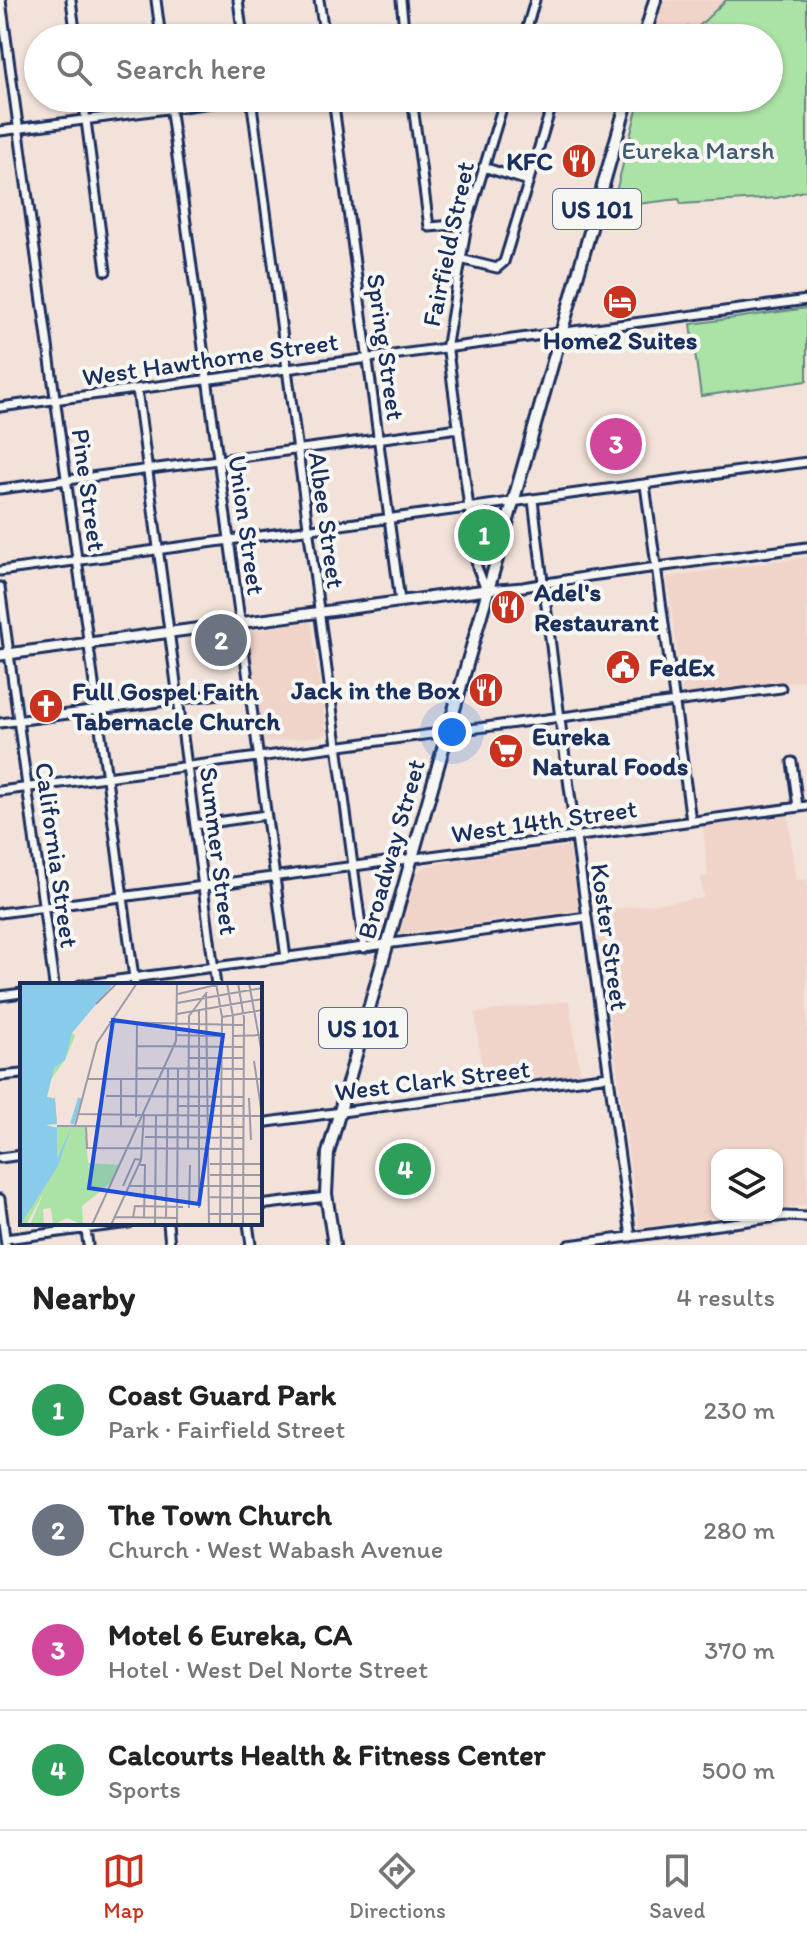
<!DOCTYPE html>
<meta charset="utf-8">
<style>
body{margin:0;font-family:Itim,sans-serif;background:#f6f6f6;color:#222}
.controls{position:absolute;right:24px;bottom:24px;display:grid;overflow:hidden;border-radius:16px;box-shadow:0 2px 6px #0004}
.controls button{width:72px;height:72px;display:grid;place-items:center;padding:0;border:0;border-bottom:2px solid #e0e0e0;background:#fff;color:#222;font:40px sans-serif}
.you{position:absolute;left:452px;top:732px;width:28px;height:28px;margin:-20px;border:6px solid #fff;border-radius:50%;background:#1a73e8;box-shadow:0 0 0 12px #1a73e833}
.badge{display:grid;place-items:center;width:52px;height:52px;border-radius:50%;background:#c8321e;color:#fff;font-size:26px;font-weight:700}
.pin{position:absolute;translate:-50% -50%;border:4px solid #fff;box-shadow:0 2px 8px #0006}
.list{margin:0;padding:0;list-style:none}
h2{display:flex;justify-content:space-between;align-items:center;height:104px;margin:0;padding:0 32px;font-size:34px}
h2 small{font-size:26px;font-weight:400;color:#767676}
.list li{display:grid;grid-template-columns:52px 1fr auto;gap:24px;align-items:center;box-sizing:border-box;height:120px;padding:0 32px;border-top:2px solid #e0e0e0}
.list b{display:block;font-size:30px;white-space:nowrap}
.list p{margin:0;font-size:26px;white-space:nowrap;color:#767676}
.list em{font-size:26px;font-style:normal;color:#767676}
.icon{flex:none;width:44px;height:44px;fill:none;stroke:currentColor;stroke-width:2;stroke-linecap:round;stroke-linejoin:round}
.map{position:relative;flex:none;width:807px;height:1245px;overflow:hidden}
.search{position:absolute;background:#fff;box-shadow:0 2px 6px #0004;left:24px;right:24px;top:24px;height:88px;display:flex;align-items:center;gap:20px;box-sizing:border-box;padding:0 28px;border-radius:44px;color:#767676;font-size:30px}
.sheet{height:584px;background:#fff}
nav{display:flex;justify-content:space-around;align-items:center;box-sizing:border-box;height:112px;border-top:2px solid #e0e0e0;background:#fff;font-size:22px;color:#767676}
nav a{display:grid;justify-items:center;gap:4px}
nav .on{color:#c8321e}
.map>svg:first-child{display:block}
.built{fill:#f0d4c9}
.green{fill:#abe2a5;stroke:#638882;stroke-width:2}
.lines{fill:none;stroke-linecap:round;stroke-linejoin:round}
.minor-casing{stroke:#1b2f5e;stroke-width:13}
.major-casing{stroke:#1b2f5e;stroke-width:15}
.highway-casing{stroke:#1b2f5e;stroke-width:16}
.minor{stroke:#f6f6f2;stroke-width:7}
.major{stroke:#f6f6f2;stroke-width:9}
.highway{stroke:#f6f6f2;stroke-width:10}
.labels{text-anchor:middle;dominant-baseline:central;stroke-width:8;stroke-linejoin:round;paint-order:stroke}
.shield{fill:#f6f6f2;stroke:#5d6b8a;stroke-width:2}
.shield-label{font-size:24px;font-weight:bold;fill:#1b2f5e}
.park-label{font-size:26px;fill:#3f5c70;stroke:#f6f6f2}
.poi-label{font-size:26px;font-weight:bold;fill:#1b2f5e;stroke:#f6f6f2;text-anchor:start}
.street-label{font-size:26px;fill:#1b2f5e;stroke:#f6f6f2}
.inset-river{fill:none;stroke:#89cbea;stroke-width:4}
.inset-road{fill:none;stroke:#9c9aa8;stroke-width:2}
.view{fill:#1d4ed8;fill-opacity:0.15;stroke:#1d4ed8;stroke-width:4}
.inset-edge{fill:none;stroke:#1b2f5e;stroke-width:4}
</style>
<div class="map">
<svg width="807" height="1245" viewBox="0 0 807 1245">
<rect width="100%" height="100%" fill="#f2e2da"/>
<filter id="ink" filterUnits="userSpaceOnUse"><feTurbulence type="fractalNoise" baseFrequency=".0125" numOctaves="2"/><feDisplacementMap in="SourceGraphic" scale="16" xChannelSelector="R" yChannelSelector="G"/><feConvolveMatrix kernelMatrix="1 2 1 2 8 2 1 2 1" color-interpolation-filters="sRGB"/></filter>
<g filter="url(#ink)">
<path class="built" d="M646,0h80l-30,29 -8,-2 -3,11h-50z
M807,557v123l-124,17 -16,-120z
M311,621l16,114 -65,8 -15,-111z
M788,816l8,64 11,-1v326l-30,4v-54h-60v60h12l-90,13 -44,-317 108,-13 -2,-21 7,-1 -5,-50z
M570,846l9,64 -180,24 17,-58 6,-8 28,-7z
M569,1001l11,72 -96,12 -9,-72z"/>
<path class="green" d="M726,0h81v190l-30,8 -96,6 -2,-5 -67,8 28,-109h129v-60h-84l3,-11 8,2z
M807,308v73l-106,15 -10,-72z
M494,510l3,3 -13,45 -3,1 -5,-47z"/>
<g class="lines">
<g class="minor-casing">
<path id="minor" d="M1,0l134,985
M71,0l5,38
M156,0l5,38
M238,0l5,38
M319,0l6,38
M401,0l4,38
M524,38l11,-38
M83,98l23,173
M169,98l117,860
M251,98l113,850
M333,98l67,503
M412,98l17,129 38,-3
M505,98l-38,126 -20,120 30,223 9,23 37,-3 67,-11 217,-29
M0,131l250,-33
M483,167l45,14
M460,259l37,9 7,-6 50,-164
M137,389l79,596
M0,407l807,-107
M645,485l46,336
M0,489l459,-61
M533,500l30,243 68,494
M0,571l807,-109
M0,587l54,398
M0,723l250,-33
M792,762l6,45
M0,791l781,-103
M195,825l71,-10
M0,913l807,-107
M80,985l507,-68
M0,996l22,-3
M0,1076l22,-2
M260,1123l349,-47
M0,1158l22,-3
M0,1199l6,46
M260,1205l66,-8
M85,1223l3,22
M168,1223l2,22
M248,1223l3,22
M5,1239l124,-16
M569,1245l216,-29 22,1"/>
</g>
<g class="major-casing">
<path id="major" d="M0,655l486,-65"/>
</g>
<g class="highway-casing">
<path id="highway" d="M644,38l11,-38
M334,1245l-8,-51 2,-41 300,-1055"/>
</g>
<use href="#minor" class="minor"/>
<use href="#major" class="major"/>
<use href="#highway" class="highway"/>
</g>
</g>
<defs>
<g id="restaurant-disc" transform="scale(1.8)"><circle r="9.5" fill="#c8321e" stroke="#f6f6f2"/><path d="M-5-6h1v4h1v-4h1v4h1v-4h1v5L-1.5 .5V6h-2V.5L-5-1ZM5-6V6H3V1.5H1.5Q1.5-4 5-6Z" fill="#fff"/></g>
<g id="hotel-disc" transform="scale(1.8)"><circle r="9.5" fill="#c8321e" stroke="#f6f6f2"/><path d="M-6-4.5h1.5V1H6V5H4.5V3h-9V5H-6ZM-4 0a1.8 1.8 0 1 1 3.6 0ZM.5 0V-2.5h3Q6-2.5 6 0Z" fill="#fff"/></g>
<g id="civic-disc" transform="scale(1.8)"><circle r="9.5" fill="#c8321e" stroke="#f6f6f2"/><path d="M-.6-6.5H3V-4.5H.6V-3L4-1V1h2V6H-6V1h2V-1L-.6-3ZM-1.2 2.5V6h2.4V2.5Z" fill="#fff"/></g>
<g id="church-disc" transform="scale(1.8)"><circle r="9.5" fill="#c8321e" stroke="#f6f6f2"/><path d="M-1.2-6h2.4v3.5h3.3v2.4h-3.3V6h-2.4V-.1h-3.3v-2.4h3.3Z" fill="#fff"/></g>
<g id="supermarket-disc" transform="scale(1.8)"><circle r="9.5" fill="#c8321e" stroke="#f6f6f2"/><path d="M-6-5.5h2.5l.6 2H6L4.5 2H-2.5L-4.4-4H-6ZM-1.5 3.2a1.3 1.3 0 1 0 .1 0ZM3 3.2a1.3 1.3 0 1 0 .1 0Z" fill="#fff"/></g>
</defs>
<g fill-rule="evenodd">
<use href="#restaurant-disc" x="579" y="161"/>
<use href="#hotel-disc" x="620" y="302"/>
<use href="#restaurant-disc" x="508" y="607"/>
<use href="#civic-disc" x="623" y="667"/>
<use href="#restaurant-disc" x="486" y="690"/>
<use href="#church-disc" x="46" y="706"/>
<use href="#supermarket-disc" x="506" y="751"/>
</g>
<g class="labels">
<g class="shield">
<rect x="553" y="189" width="88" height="40" rx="6"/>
<rect x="319" y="1008" width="88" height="40" rx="6"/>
</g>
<g class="shield-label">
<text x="597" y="209">US 101</text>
<text x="363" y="1028">US 101</text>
</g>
<g class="park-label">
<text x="698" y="150">Eureka Marsh</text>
</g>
<g class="poi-label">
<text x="553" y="161" text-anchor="end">KFC</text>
<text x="620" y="340" text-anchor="middle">Home2 Suites</text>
<text x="534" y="592">Adel's<tspan x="534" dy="30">Restaurant</tspan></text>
<text x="649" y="667">FedEx</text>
<text x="460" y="690" text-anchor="end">Jack in the Box</text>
<text x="72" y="691">Full Gospel Faith<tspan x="72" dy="30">Tabernacle Church</tspan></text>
<text x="532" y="736">Eureka<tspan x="532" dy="30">Natural Foods</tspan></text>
</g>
<g class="street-label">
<text transform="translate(448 244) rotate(-78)">Fairfield Street</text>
<text transform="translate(386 347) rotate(82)">Spring Street</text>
<text transform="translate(210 359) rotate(-8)">West Hawthorne Street</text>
<text transform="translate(89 490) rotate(82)">Pine Street</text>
<text transform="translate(327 520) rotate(82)">Albee Street</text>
<text transform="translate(247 525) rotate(82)">Union Street</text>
<text transform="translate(544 821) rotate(-8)">West 14th Street</text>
<text transform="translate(391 849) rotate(-74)">Broadway Street</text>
<text transform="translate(219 851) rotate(83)">Summer Street</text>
<text transform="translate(57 855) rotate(82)">California Street</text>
<text transform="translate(610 937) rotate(82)">Koster Street</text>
<text transform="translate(432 1080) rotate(-7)">West Clark Street</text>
</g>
</g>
<g transform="translate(20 983)">
<rect width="242" height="242" fill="#f2e2da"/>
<path d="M81,0h12l-20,17 -22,32 4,4 -10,24 -16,22 -3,15 9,1 2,25 -10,1 -4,-7 4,10h38l3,36 32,2 -8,17 -30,24 1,19 -16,-7 -14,7 -2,-17 -8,1 1,16h-14l14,-33 -18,33h-6v-32l32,-127 34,-67z" fill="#abe2a5"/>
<path d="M0,0h94l-42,50 -7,27 -11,8 -7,29 8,2 2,25 -11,1 11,3v31l14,-31 -13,38 -38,59z" fill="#89cbea"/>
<path class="inset-river" d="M52,141l8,-26"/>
<path class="inset-road" d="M196,0l6,34 -2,208M207,0l6,34 -1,208M218,0l6,35 -1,207M229,0l12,65M186,10l3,232M158,11l46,-11M157,20l85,-15M76,21l21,-21M179,28v197M157,31l85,-15M202,34l40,-7M89,39l135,3M157,52l45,1M213,53l28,-1M117,63l107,1M168,75h56M234,78l8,54M117,85l107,1M67,96h175M86,113l138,1M229,115l2,42M158,123h66M59,131l65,1 -3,45 -30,65M124,132l118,1M116,134l1,-93M37,143l187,1M55,143l22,-83 40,-60M66,143l1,22 156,1M101,143v-47M125,154l99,1M168,165l1,-132 18,-24M190,181h52M120,182h5l-1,53M190,192h52M103,203l12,-27 6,1M110,203h132M189,214l53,1M169,225l1,-43M189,231h53M242,231v-73M95,234l62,1M113,235l2,-12 48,1M146,235l2,-150M72,242l84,-184 1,-58M135,242l1,-110M157,242l1,-156"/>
<path class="view" d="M93,37l110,15 -24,169 -110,-16z"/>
<rect width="242" height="242" class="inset-edge"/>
</g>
</svg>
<div class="controls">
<button><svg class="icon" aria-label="layers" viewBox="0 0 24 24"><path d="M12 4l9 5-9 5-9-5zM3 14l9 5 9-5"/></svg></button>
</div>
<div class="you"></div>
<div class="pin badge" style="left:484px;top:535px;background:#2e9e5b">1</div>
<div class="pin badge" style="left:221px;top:640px;background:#6b7280">2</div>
<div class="pin badge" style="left:616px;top:444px;background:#d1479c">3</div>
<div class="pin badge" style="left:405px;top:1169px;background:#2e9e5b">4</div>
<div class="search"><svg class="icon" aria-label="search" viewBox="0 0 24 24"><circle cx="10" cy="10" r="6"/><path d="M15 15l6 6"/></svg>Search here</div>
</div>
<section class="sheet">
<h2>Nearby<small>4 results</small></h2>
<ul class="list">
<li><span class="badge" style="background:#2e9e5b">1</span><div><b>Coast Guard Park</b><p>Park · Fairfield Street</p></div><em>230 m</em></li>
<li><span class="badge" style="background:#6b7280">2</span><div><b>The Town Church</b><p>Church · West Wabash Avenue</p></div><em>280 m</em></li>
<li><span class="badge" style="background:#d1479c">3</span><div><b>Motel 6 Eureka, CA</b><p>Hotel · West Del Norte Street</p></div><em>370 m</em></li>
<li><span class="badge" style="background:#2e9e5b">4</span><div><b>Calcourts Health &amp; Fitness Center</b><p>Sports</p></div><em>500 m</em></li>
</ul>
</section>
<nav>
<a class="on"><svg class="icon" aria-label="map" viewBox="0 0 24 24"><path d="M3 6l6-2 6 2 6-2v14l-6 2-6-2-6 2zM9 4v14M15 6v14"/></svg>Map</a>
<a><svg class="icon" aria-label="directions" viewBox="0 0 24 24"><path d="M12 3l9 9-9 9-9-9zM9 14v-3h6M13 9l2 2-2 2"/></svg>Directions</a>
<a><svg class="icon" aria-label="saved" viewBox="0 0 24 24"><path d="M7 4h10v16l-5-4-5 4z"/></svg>Saved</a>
</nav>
